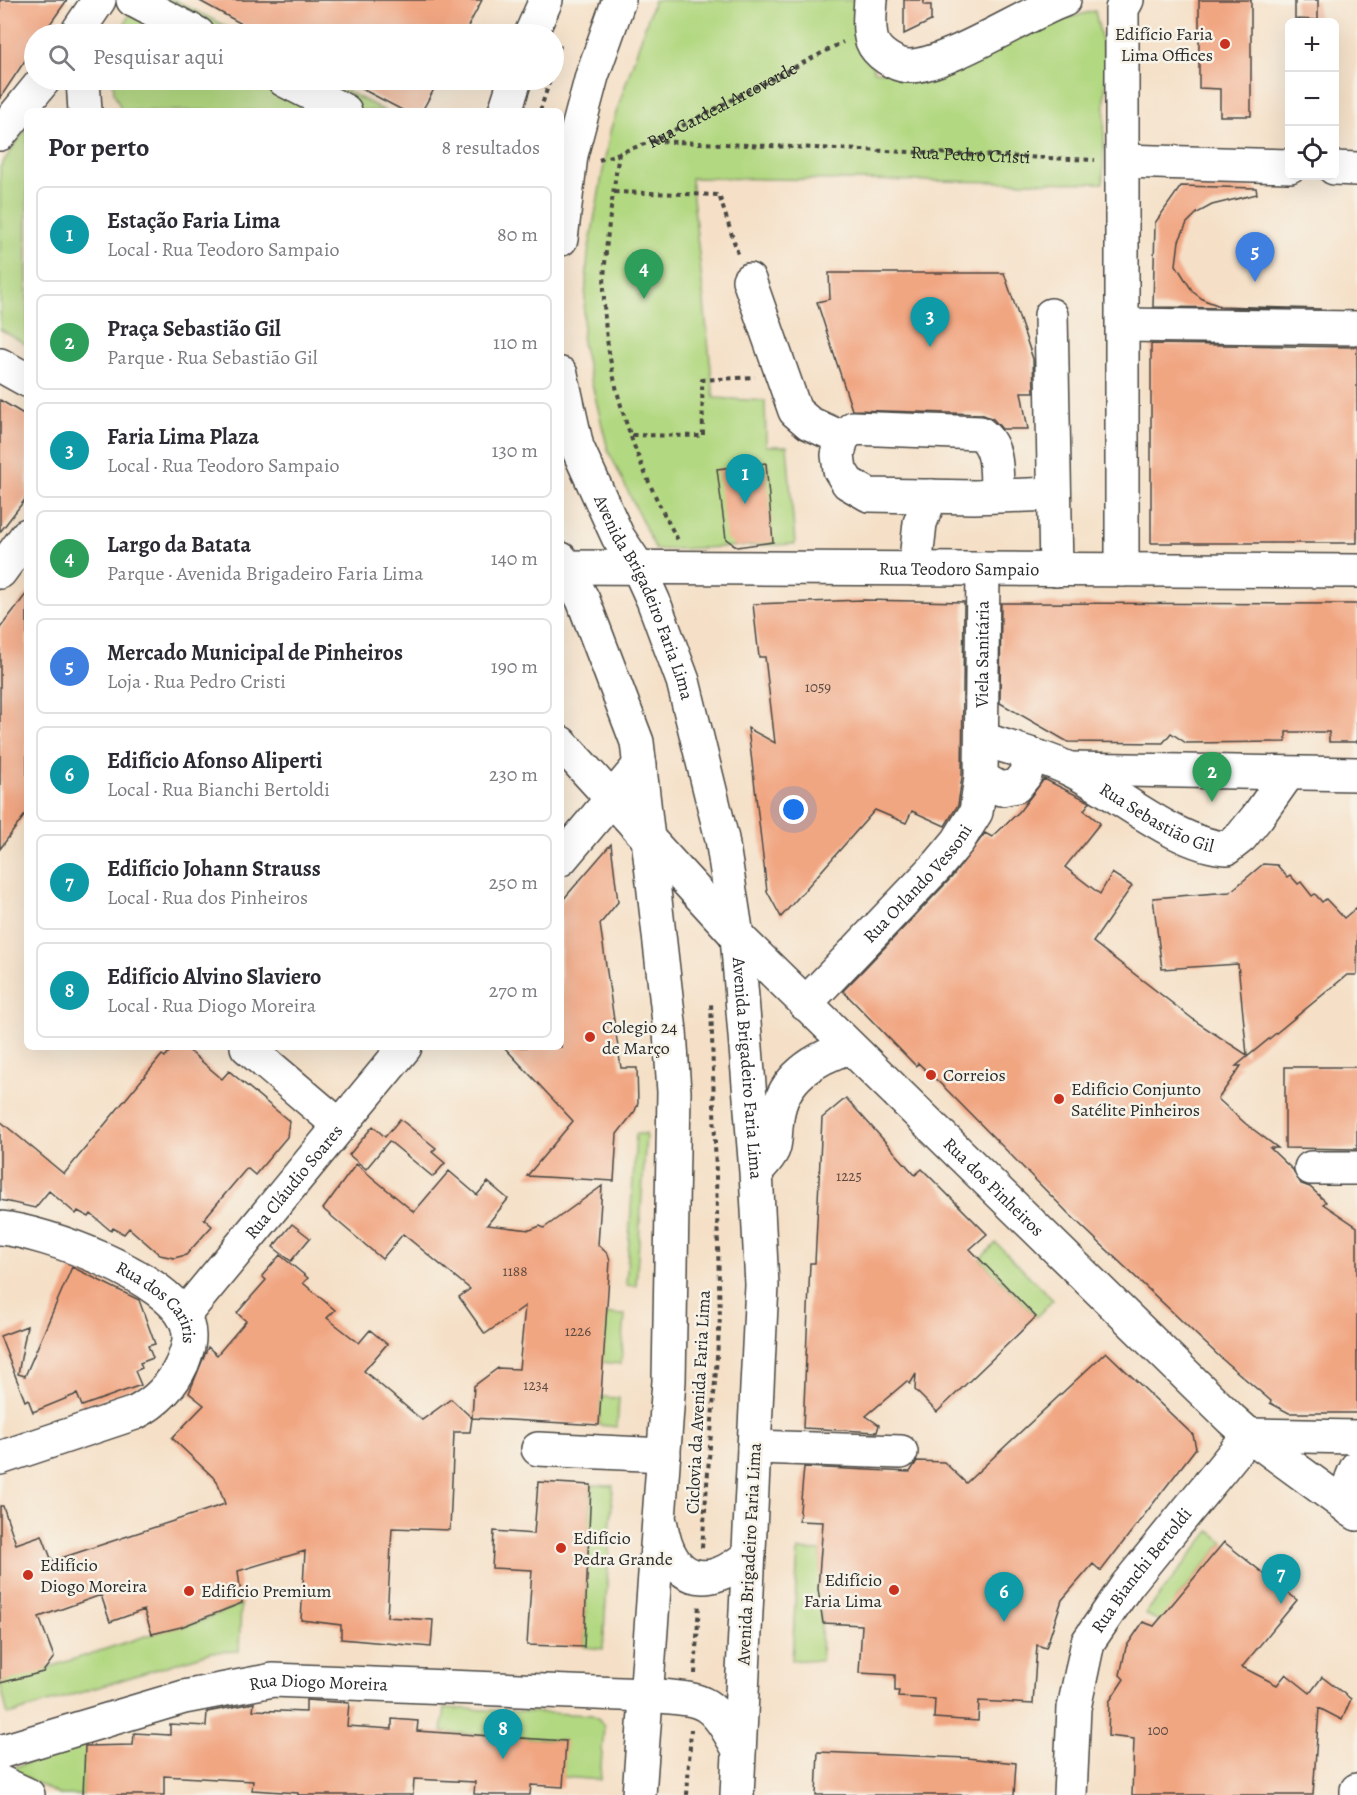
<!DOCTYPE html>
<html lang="pt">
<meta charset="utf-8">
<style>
body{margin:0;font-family:Alegreya,serif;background:#f7f7f7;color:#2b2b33}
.controls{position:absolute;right:18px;top:18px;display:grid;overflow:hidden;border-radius:9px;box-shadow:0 6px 24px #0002}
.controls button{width:54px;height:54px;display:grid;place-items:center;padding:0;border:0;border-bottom:2px solid #e1e1e2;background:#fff;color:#2b2b33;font:30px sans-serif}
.you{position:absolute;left:794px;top:810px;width:21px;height:21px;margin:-15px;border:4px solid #fff;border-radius:50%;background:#1a73e8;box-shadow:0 0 0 9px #1a73e833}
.badge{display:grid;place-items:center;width:39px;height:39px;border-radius:50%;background:#c8321e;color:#fff;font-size:20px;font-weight:700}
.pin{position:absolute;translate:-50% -50px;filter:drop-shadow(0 2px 3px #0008)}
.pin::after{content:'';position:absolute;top:32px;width:21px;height:18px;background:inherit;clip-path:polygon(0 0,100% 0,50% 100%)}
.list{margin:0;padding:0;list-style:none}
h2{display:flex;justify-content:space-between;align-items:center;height:78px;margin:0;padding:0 24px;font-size:26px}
h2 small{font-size:20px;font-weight:400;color:#7c7c81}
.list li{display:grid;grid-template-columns:39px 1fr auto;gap:18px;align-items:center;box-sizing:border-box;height:96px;margin:0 12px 12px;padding:0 12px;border:2px solid #e1e1e2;border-radius:9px}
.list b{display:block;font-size:22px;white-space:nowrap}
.list p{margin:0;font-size:20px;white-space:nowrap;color:#7c7c81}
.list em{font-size:20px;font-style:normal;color:#7c7c81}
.icon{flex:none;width:33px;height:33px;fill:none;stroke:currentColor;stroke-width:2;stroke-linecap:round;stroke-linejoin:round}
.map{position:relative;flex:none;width:1357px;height:1795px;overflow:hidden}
.search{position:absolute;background:#fff;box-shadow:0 6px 24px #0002;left:24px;top:24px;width:540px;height:66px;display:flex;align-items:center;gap:15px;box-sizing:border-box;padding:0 21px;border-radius:33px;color:#7c7c81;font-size:22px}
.panel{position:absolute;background:#fff;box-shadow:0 6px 24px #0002;left:24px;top:108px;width:540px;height:942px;border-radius:9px}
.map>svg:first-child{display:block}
.green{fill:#b2d881;stroke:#6e8256;stroke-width:1.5}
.building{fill:#f1a682}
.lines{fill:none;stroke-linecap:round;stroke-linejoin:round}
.minor-casing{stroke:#494642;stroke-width:36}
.major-casing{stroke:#494642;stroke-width:36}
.highway-casing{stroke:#494642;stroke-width:36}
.path{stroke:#494642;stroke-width:4;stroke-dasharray:4.5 4.5;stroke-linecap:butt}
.minor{stroke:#fff;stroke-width:33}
.major{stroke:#fff;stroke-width:33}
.highway{stroke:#fff;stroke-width:33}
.poi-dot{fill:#c8321e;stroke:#f7f3e8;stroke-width:2}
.labels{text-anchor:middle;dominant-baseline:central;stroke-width:5;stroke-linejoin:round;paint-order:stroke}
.number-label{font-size:15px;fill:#5c4a41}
.poi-label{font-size:18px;fill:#2b2b2b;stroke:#f7f3e8;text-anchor:start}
.street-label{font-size:18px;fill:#2b2b2b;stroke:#f7f3e8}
</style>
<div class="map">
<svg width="1357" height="1795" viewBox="0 0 1357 1795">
<rect width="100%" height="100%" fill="#f7f3e8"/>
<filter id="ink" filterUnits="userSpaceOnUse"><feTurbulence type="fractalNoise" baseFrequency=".0167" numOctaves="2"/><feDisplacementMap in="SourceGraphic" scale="12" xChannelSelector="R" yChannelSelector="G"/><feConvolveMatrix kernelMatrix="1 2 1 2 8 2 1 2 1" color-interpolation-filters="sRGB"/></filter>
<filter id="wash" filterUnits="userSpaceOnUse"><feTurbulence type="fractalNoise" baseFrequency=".008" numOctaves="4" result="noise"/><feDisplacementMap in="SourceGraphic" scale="24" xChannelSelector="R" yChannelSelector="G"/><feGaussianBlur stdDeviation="1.35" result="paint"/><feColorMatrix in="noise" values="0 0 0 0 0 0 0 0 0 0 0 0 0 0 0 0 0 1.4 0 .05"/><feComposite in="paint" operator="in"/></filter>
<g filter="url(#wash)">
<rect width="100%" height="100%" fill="#f5e0c7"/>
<path class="green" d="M136,0h39l65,34h-120z
M654,0h201l8,53 12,18 57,4 78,-43 85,-21 11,49 -3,123 -412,-5 23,220 51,3 1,45h21l8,98 -139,6 -48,-100 -26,-107 6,-89 22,-123z
M113,80h212l60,31h-263l-8,-18z
M27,127v218l-27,-16v-162z
M636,1134h10l-10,152 -10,-1z
M996,1243l57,57 -17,17 -56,-58z
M606,1314l19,1 -4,49 -19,-2z
M600,1397l19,1 -2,29 -18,-2z
M591,1485l22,1 -10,163 -19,-2z
M1210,1531l14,11 -50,60 2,28 -31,-16z
M798,1550l23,1c-3,37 2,73 0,110l-29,-1z
M241,1604l-2,47 -27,1 -204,63 -8,-32 152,-49 46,-12z
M445,1708l147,7 7,4 5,7 -4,54 -37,-3 2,-36 -123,-9z
M86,1744l-3,51h-24l-50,-26z"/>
<g id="blocks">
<path class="building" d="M0,0h67l-24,34h-9v13l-34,51z
M198,0h284l-18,34h-204z
M904,0h20v5h7v16l-27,13z
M1199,0h52v116h-31v-27l-21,-1z
M1295,0h23v20l-23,-1z
M345,80h94l-17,31h-18z
M1181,186l75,2 1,6 -45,11 -15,8 -10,10 -8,18 -3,24 17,27 11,8 16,6 101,3 -168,-2 2,-84z
M829,273h175l29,86 1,33h-13l7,37h-26l-9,-10 -12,-5 -129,-4 -35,-108 13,-3z
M1151,344l206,3v196h-206z
M0,400l27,16v81l-27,35z
M766,463l7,79 -36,5 -11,-8 -9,-70z
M27,593v219l-27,37v-221z
M862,600l102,2 -2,175 -4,28 -13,21 -33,-15 -6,12 -31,-13 -94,107 -14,-26 -19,-163 27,15 -10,-86h-6l-6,-53z
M1001,603l356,1v138h-28v-10h-43v10l-100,1 -15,-10 -8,10 -95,-1 -68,-39z
M1044,779l46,23 -6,8 16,13 -35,44 35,27 12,-21 20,13 -39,56 105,81 49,32 -9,-91 -76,5 -9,-71 77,-6 33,-28 14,1 10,12 3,-2 8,9 3,-2 11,14 3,-2 7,8 4,-3 18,19 13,-11v68h-10l-111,91h5l-23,33 28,25 32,24h-8l23,22 8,14 9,3 16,15 -3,2 34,23v186h-68l-19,-10 1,-2 -49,-42 -154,-146 -123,-125 -27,-25 -2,3 -73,-75 109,-114 33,-44 7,4 27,-25z
M611,844l7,58 -18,22 21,144h16l1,35 -3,8 -18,23 -3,47 -87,-5 46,-55 -69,-74h57v-145z
M173,1047h12l37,32 7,-8 60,50 -2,16 -32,38 -8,-7 -43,51 8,7 -26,29 -12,3 -14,-3 -31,-27 -5,6 -11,-6 -2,3 -20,-17 -2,3 -11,-6 -2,3 -27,-23 -14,17 -35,-8v-79l64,53 98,-119 3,2z
M1285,1067h72v82l-72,-1z
M846,1098l69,77 7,-6 65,65 -17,15 66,68 -99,95 -22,-22 1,-16 -6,10 -3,-3 -41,35 13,9 -2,7 -74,-4 7,-165h5l7,-145z
M400,1119l36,29 -4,4 13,11 -12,14 -44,-36 -23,28 -17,-14 24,-29 12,11z
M356,1164l58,48 35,-41 28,24 11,-13 20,17 -21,26 43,5 10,-4 4,2 58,-42 -4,59 10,9 2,7 -11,164 -127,-7 2,-32 24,-18 21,1 6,-63 -40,28 -26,-37 11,-8 -67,-55 -21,25 -59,-50z
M292,1224l18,14 -19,23 -18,-14z
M280,1255l28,23 -5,5 32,27 -8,8 32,25 11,-13 17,14 -23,27 58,49 29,-21 21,19 -2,14h-16l-4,98 -58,-2 -5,89 46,3 -2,27 -90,-8v-14l-40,-5 4,-69 -67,20 4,32 -61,24 -29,7 -8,-24 -34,12 -9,-27 -62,22 15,40 -11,15 -43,11v-177h3l13,38 26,-9 10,26 173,-57 -8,-23 -45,-43 32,-33 -15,-12 19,-46 9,8 29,-34 -9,-8 29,-33 -4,-4z
M72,1267l67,33 16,44 -7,2 5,12 -13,5 2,5 -7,3 6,14 -59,21 -5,-12 -44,18 -5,-13 -3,2 -25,-65 27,-10 -9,48 7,2z
M1106,1352l87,83 3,13 -95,123 -8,-7 -31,36 -16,48 -9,-3 -4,59 -54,-3 -1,20 -44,-3 1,-19 -37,-2 1,-6h-4v-16l-36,-2 3,-48 -39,-2 -5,-34 5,-67 -24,-1 5,-54 106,5 7,-11 27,1 22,21z
M538,1482l53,3 -7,162 -57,-2 5,-75 -40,-2 2,-37 40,3z
M1224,1542l73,58 -55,67 35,18 9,-11 24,19 12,-16 29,22 -9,21 -23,-12 -6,87h-181l2,-56 -26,-3 1,-34 15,-23 -4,-4 6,-28 17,-25 11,4z
M306,1700l43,3 -2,23 45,3v-10l26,2 -1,10 149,10 -3,46 -32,-2 -1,10h-40l-16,-1 1,-12 -61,-3 -1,16h-115v-2l-46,-3 1,-9 -89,-5v19h-81l2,-49 48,-1 1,-12 36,2v-11l36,2 1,-14 47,-9 -1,7 53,2z
M818,1752l149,6 49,5 -2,32h-198z"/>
</g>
</g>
<g filter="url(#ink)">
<use href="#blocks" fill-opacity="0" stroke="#494642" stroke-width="1.5"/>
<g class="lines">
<g class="minor-casing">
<g id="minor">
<path d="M133,0l65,34"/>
<path d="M871,0c-1,13 -3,28 1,41 5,13 23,24 36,25 37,1 117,-52 156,-66"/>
<path d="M76,34l23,-34"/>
<path d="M83,80l2,31"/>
<path d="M284,80l61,31"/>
<path d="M0,134l44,-54"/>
<path d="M1123,161l167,5"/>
<path d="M1334,168l23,1"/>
<path d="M749,280l46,131 14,12 33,15"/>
<path d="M1051,315l5,255"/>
<path d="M1123,325l234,3"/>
<path d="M997,495c-1,-21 3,-48 -17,-62l-127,-5 -11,10 -4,17 2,15 8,13 21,12 105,2 79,-3"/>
<path d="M915,569l5,-46 11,-27"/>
<path d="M1122,570v-561l5,-9"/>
<path d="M0,572l27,-37"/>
<path id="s3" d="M983,739c28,10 59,17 86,30 47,22 108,77 158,79l14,-11 17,-21 29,-41"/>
<path d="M1071,769l286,5"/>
<path d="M981,778l20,11 15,-3 9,-11 6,-20"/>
<path d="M561,859l79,-94"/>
<path id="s4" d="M805,1004l133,-139 20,-24 18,-29 5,-34 2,-209"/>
<path d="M247,1047l93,79"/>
<path d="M1311,1168h46"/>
<path id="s5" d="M0,1228c46,4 170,49 187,96 5,15 0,27 -5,40 -10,22 -26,38 -47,49l-135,45"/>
<path id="s6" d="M183,1316l222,-269"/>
<path d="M754,1447l147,5"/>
<path d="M538,1449l126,6"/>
<path id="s7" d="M0,1752l184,-55 89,-17 373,15"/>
<path d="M0,1782l28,13"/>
<path id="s8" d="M1070,1795l4,-87 14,-66 39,-57 122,-150 108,2"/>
<path d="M1357,1795v-5"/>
</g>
</g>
<g class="major-casing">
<g id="major">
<path d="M0,365l27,15"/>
<path id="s9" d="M561,567l796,4"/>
<path id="s10" d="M561,743l176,193 494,483 18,16 108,79"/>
<path d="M1351,1510c-4,-17 -2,-28 6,-43"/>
</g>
</g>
<g class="highway-casing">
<g id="highway">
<path d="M531,34l15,-34"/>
<path d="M505,111l10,-31"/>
<path d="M561,239l10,-84 21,-79 27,-76"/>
<path id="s11" d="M561,374l16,73 41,90 20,30 15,33 30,81 39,158 15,97 19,236 6,113 -25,510"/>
<path d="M561,559l22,41 54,142 33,289 4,61 -5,289 -30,414"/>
<path d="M759,1168c21,-22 14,-23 18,-50 5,-41 38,-60 73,-71"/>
<path d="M661,1525c9,57 46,67 88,30"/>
<path d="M646,1695c59,5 64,1 93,55"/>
</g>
</g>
<g class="path">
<path d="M554,67l7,-25"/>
<path d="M540,111l10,-31"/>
<path id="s1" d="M653,141l442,19"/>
<path d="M619,153c-7,49 -16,100 -15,150 3,82 34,166 74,237"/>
<path id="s2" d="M599,160l54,-19 190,-99"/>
<path d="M614,192l105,3 19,59"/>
<path d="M632,435l71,1 -1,-56 53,-3"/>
<path d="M702,1548l18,-230 -9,-317"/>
<path d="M695,1674l4,-71"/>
<path d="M687,1795l4,-66"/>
</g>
<use href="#minor" class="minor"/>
<use href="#major" class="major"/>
<use href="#highway" class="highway"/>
</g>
</g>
<g class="poi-dot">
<circle cx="1225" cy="44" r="6"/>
<circle cx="590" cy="1037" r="6"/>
<circle cx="931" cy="1075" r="6"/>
<circle cx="1059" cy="1099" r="6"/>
<circle cx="561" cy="1548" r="6"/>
<circle cx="28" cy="1575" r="6"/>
<circle cx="894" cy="1590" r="6"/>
<circle cx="189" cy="1591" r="6"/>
</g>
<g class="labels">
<g class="number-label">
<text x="818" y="687">1059</text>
<text x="849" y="1176">1225</text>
<text x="515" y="1271">1188</text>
<text x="578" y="1331">1226</text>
<text x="536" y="1385">1234</text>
<text x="1158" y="1730">100</text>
</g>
<g class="poi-label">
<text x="1213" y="34" text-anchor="end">Edifício Faria<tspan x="1213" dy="21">Lima Offices</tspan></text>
<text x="602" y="1027">Colegio 24<tspan x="602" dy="21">de Março</tspan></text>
<text x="943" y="1075">Correios</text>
<text x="1071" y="1089">Edifício Conjunto<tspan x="1071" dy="21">Satélite Pinheiros</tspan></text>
<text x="573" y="1538">Edifício<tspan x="573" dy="21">Pedra Grande</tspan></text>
<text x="40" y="1565">Edifício<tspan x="40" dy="21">Diogo Moreira</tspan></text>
<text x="882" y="1580" text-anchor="end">Edifício<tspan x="882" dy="21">Faria Lima</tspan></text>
<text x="201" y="1591">Edifício Premium</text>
</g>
<g class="street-label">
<text stroke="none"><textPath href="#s2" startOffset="135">Rua Cardeal Arcoverde</textPath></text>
<text stroke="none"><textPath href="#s1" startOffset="318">Rua Pedro Cristi</textPath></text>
<text stroke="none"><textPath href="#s9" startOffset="398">Rua Teodoro Sampaio</textPath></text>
<text stroke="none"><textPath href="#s11" startOffset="240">Avenida Brigadeiro Faria Lima</textPath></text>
<text stroke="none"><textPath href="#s4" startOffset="416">Viela Sanitária</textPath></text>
<text stroke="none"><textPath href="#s3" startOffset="192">Rua Sebastião Gil</textPath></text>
<text stroke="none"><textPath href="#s4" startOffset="165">Rua Orlando Vessoni</textPath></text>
<text stroke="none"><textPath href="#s11" startOffset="726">Avenida Brigadeiro Faria Lima</textPath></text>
<text stroke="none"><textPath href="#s6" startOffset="174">Rua Cláudio Soares</textPath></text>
<text stroke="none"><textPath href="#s10" startOffset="620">Rua dos Pinheiros</textPath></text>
<text stroke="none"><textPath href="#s5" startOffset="180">Rua dos Cariris</textPath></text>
<text transform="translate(698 1402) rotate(-87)">Ciclovia da Avenida Faria Lima</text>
<text transform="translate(749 1554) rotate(-87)">Avenida Brigadeiro Faria Lima</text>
<text stroke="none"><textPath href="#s8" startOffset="244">Rua Bianchi Bertoldi</textPath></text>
<text stroke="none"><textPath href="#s7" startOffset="328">Rua Diogo Moreira</textPath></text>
</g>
</g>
</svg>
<div class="controls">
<button>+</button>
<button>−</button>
<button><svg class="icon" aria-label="locate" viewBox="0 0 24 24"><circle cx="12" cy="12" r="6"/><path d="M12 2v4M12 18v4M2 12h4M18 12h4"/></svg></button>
</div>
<div class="you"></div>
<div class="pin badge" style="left:745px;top:504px;background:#0f9aa8">1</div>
<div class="pin badge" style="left:1212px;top:802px;background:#2e9e5b">2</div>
<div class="pin badge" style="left:930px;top:347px;background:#0f9aa8">3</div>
<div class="pin badge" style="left:644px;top:299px;background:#2e9e5b">4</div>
<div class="pin badge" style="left:1255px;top:282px;background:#3f7fe0">5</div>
<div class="pin badge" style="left:1004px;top:1622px;background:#0f9aa8">6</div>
<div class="pin badge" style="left:1281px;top:1604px;background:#0f9aa8">7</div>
<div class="pin badge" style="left:503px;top:1759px;background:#0f9aa8">8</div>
<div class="search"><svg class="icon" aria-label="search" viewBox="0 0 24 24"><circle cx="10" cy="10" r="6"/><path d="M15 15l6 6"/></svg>Pesquisar aqui</div>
<section class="panel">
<h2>Por perto<small>8 resultados</small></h2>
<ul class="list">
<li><span class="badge" style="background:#0f9aa8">1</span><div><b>Estação Faria Lima</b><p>Local · Rua Teodoro Sampaio</p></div><em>80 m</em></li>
<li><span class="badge" style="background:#2e9e5b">2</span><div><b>Praça Sebastião Gil</b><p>Parque · Rua Sebastião Gil</p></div><em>110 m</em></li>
<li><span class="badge" style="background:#0f9aa8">3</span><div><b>Faria Lima Plaza</b><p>Local · Rua Teodoro Sampaio</p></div><em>130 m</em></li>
<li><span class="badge" style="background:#2e9e5b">4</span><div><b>Largo da Batata</b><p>Parque · Avenida Brigadeiro Faria Lima</p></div><em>140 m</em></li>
<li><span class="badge" style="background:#3f7fe0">5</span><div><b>Mercado Municipal de Pinheiros</b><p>Loja · Rua Pedro Cristi</p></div><em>190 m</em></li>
<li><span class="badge" style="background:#0f9aa8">6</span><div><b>Edifício Afonso Aliperti</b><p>Local · Rua Bianchi Bertoldi</p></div><em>230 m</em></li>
<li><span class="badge" style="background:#0f9aa8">7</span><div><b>Edifício Johann Strauss</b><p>Local · Rua dos Pinheiros</p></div><em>250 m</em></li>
<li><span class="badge" style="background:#0f9aa8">8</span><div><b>Edifício Alvino Slaviero</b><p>Local · Rua Diogo Moreira</p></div><em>270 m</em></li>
</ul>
</section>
</div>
